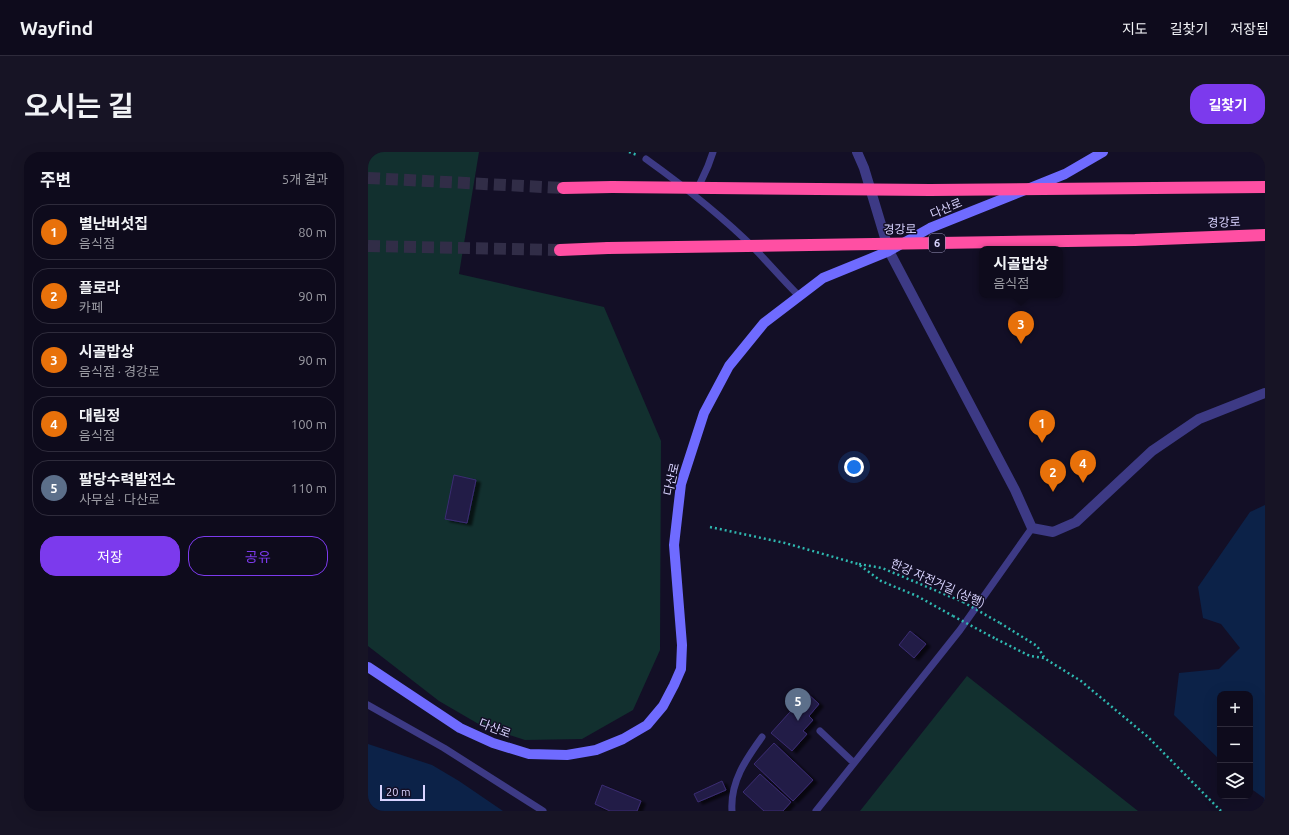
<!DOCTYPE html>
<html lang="ko">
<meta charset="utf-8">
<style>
body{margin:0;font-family:Ubuntu,"Noto Sans KR",sans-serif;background:#171425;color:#f1f3f6}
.controls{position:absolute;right:12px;bottom:12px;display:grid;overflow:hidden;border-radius:8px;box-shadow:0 4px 16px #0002}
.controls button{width:36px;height:36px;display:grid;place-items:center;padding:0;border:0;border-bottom:1px solid #2e2b3b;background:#0e0b1c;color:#f1f3f6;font:20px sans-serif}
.scale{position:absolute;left:12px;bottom:10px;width:45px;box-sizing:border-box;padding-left:4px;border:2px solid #d9d4ff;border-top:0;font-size:11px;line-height:14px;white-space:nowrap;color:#d9d4ff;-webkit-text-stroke:3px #130f26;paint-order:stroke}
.you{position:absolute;left:486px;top:315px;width:14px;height:14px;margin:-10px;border:3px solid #fff;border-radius:50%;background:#1a73e8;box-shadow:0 0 0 6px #1a73e833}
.badge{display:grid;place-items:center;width:26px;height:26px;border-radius:50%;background:#7c3aed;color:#fff;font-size:13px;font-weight:700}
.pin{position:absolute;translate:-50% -33px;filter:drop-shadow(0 1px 2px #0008)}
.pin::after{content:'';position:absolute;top:21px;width:14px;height:12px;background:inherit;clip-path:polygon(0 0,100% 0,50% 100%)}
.popup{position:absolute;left:611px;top:94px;width:84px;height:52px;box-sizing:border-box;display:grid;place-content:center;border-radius:8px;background:#0e0b1c;filter:drop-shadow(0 1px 3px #0005);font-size:13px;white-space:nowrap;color:#9b9ba3}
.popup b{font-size:15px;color:#f1f3f6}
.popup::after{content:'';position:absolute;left:50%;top:100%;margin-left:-8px;border:8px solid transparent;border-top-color:#0e0b1c}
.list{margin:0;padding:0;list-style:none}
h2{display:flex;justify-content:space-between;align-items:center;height:52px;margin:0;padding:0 16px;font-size:17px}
h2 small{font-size:13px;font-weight:400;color:#9b9ba3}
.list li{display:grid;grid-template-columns:26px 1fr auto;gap:12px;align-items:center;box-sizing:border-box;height:56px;margin:0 8px 8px;padding:0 8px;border:1px solid #2e2b3b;border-radius:16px}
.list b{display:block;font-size:15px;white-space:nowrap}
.list p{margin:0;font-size:13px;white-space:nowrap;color:#9b9ba3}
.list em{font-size:13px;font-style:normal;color:#9b9ba3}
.actions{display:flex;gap:8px;padding:12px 16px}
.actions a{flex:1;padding:9px 0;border:1px solid #7c3aed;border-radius:16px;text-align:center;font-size:14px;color:#7c3aed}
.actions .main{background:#7c3aed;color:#fff}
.icon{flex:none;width:22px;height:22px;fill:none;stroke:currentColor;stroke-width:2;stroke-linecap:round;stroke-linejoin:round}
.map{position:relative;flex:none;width:897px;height:659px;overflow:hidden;border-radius:16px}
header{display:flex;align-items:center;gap:24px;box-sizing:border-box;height:56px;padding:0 20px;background:#0e0b1c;border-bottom:1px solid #2e2b3b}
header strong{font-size:19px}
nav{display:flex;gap:22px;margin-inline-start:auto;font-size:14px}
.intro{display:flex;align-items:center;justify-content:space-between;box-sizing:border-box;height:96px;padding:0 24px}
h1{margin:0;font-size:28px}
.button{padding:10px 18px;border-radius:16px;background:#7c3aed;color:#fff;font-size:14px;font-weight:700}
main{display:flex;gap:24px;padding:0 24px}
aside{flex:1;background:#0e0b1c;border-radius:16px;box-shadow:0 4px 16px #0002}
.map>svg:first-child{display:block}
.green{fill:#12302f}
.water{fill:#0c2248}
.building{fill:#241b47;stroke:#3b2d73;filter:url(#shadow)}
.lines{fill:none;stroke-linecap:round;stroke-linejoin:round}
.highway-tunnel{stroke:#312d47;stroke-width:12;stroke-dasharray:12 6;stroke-linecap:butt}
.path{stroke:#2fb8b0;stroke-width:2.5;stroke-dasharray:2 3;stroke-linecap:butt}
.lane{stroke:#3d3a85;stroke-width:7}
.street{stroke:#3d3a85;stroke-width:10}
.secondary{stroke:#6f6bff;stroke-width:10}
.highway{stroke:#ff4fa3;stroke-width:12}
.path-bridge{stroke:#2fb8b0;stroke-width:2.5;stroke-dasharray:2 3;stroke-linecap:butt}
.highway-bridge{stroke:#ff4fa3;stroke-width:12}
.labels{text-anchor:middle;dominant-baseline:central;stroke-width:3;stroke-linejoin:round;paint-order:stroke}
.shield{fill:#130f26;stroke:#9e99be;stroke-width:1}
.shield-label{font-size:11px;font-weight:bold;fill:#d9d4ff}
.street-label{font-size:12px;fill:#d9d4ff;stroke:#130f26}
</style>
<header>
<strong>Wayfind</strong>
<nav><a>지도</a><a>길찾기</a><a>저장됨</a></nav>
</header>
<div class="intro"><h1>오시는 길</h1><a class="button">길찾기</a></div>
<main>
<aside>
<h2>주변<small>5개 결과</small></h2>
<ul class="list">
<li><span class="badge" style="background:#e8710a">1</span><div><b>별난버섯집</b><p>음식점</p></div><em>80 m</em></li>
<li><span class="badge" style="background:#e8710a">2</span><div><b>플로라</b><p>카페</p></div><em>90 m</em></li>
<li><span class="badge" style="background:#e8710a">3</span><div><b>시골밥상</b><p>음식점 · 경강로</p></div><em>90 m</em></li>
<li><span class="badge" style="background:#e8710a">4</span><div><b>대림정</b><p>음식점</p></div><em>100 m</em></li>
<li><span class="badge" style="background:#5c6f8a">5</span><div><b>팔당수력발전소</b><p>사무실 · 다산로</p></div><em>110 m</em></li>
</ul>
<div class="actions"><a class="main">저장</a><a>공유</a></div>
</aside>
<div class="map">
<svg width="897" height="659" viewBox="0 0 897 659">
<defs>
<filter id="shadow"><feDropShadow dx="4.5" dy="2.5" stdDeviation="1" flood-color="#0009"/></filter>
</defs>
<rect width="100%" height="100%" fill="#130f26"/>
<path class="green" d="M0,0h111l-20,122 145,33 57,134 -1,209 -27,60 -51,29 -57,1 -43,-14 -43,-25 -71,-55z
M599,524l171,135h-278z"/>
<path class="water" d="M897,353v306h-2l1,-13 -14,-10v-94h-30v66l-46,-45 5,-42 40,-4 21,-21 -19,-24 -18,-6 -5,-31 52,-75z
M0,592l64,21 27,16 44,30h-135z"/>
<path class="building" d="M86,323l22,5 -9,43 -22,-4z
M542,479l16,13 -12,14 -15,-13z
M439,541l12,11 -10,12 4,4 -10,11 4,3 -15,17 -21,-18z
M406,591l39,37 -20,21 -39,-37z
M392,622l31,28 -8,9h-19l-21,-19z
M354,629l4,9 -28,12 -4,-8z
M234,633l39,16 -4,10h-27l-15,-7z"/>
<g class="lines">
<path class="highway-tunnel" d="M0,26l195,10
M0,94l192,4"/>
<path class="path" d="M261,0l8,3
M342,375l75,16 73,21 23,17 36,15 36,20
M491,412l23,4 81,34
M632,471l37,23 7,11
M628,487l34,17 14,2 37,23 67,56 73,74"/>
<path class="lane" d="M278,7c39,28 76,57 109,90 15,16 29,32 44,47
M329,38l11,-24 5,-14
M0,553l76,43 99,63
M452,579l34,32
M364,659c-2,-29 14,-52 30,-74
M448,659l144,-181 72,-102"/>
<path class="street" d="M489,0l7,16 25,83 126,239 17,38 21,4 23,-10 76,-71 47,-32 66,-26"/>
<path class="secondary" d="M0,515l92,61 33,15 36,11 38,1 29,-5 27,-11 24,-14 16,-19 11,-21 7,-16 1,-24 -8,-100 7,-61 23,-71 25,-47 35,-43 59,-45 66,-27 41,-23 135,-54 38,-22"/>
<path class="highway" d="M195,36l49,-1
M192,98l48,-2"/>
<path class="path-bridge" d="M595,450l37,21
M585,464l43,23"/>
<path class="highway-bridge" d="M244,35l318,3 335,-3
M240,96l527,-8 130,-5"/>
</g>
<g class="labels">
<rect class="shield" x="561" y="82" width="16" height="18" rx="3"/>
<g class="shield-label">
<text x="569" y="91">6</text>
</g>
<g class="street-label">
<text transform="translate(578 56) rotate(-22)">다산로</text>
<text transform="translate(856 70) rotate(-2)">경강로</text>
<text transform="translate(532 77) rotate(-1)">경강로</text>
<text transform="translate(303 327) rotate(-77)">다산로</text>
<text transform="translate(570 431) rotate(24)">한강 자전거길 (상행)</text>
<text transform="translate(127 576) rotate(21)">다산로</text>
</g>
</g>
</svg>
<div class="controls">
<button>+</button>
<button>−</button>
<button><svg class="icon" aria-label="layers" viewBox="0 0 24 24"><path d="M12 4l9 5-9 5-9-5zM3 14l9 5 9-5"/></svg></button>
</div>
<div class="scale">20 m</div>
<div class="you"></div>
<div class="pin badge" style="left:674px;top:291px;background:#e8710a">1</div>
<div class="pin badge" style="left:685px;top:340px;background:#e8710a">2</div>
<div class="pin badge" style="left:653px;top:192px;background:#e8710a">3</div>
<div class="popup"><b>시골밥상</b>음식점</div>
<div class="pin badge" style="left:715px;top:331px;background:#e8710a">4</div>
<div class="pin badge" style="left:430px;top:569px;background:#5c6f8a">5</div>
</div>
</main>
